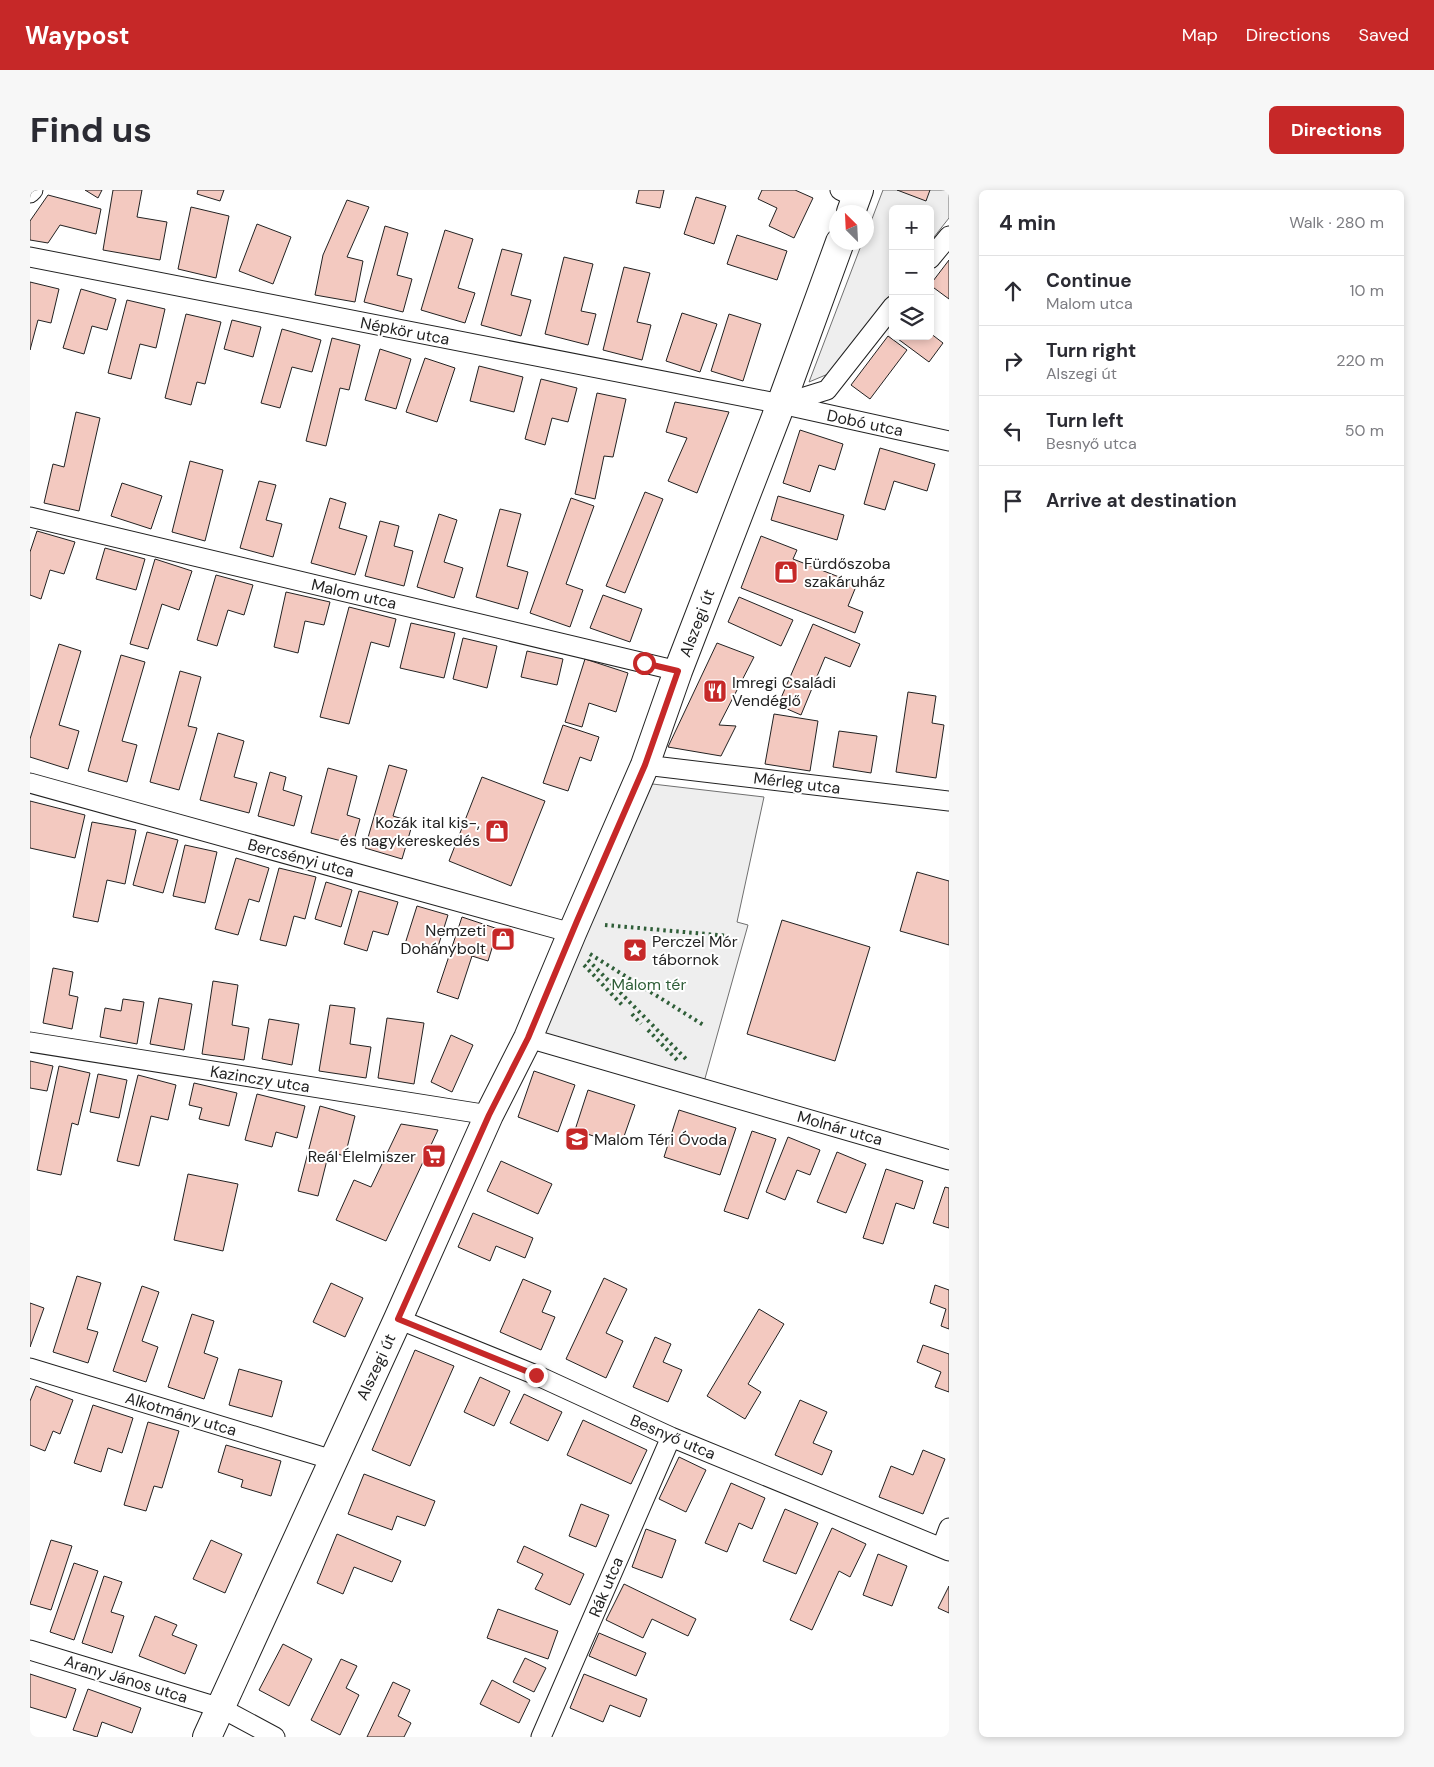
<!DOCTYPE html>
<meta charset="utf-8">
<style>
body{margin:0;font-family:"DM Sans",sans-serif;background:#f7f7f7;color:#2b2b33}
.controls{position:absolute;right:15px;top:15px;display:grid;overflow:hidden;border-radius:8px;box-shadow:0 2px 8px #0003}
.controls button{width:45px;height:45px;display:grid;place-items:center;padding:0;border:0;border-bottom:1px solid #e1e1e2;background:#fff;color:#2b2b33;font:25px sans-serif}
.compass{position:absolute;left:799px;top:15px;width:45px;height:45px;border-radius:50%;background:#fff;box-shadow:0 2px 8px #0003;rotate:336deg}
.stop{position:absolute;width:15px;height:15px;margin:-11px;border:4px solid #c62828;border-radius:50%;background:#fff}
.stop.end{background:#c62828;border-color:#fff;box-shadow:0 1px 5px #0008}
.list{margin:0;padding:0;list-style:none}
h2{display:flex;justify-content:space-between;align-items:center;height:65px;margin:0;padding:0 20px;font-size:21px}
h2 small{font-size:16px;font-weight:400;color:#7c7c81}
.list li{display:grid;grid-template-columns:32px 1fr auto;gap:15px;align-items:center;box-sizing:border-box;height:70px;padding:0 20px;border-top:1px solid #e1e1e2}
.list b{display:block;font-size:19px;white-space:nowrap}
.list p{margin:0;font-size:16px;white-space:nowrap;color:#7c7c81}
.list em{font-size:16px;font-style:normal;color:#7c7c81}
.icon{flex:none;width:28px;height:28px;fill:none;stroke:currentColor;stroke-width:2;stroke-linecap:round;stroke-linejoin:round}
.map{position:relative;flex:none;width:919px;height:1547px;overflow:hidden;border-radius:8px}
header{display:flex;align-items:center;gap:30px;box-sizing:border-box;height:70px;padding:0 25px;background:#c62828;color:#fff}
header strong{font-size:24px}
nav{display:flex;gap:28px;margin-inline-start:auto;font-size:18px}
.intro{display:flex;align-items:center;justify-content:space-between;box-sizing:border-box;height:120px;padding:0 30px}
h1{margin:0;font-size:35px}
.button{padding:12px 22px;border-radius:8px;background:#c62828;color:#fff;font-size:18px;font-weight:700}
main{display:flex;gap:30px;padding:0 30px}
aside{flex:1;background:#fff;border-radius:8px;box-shadow:0 2px 8px #0003}
.map>svg:first-child{display:block}
.green{fill:#eee;stroke:#6f6f6f}
.building{fill:#f3c9c0;stroke:#222}
.lines{fill:none;stroke-linecap:round;stroke-linejoin:round}
.street-casing{stroke:#222;stroke-width:21}
.primary-casing{stroke:#222;stroke-width:30}
.street{stroke:#fff;stroke-width:19}
.primary{stroke:#fff;stroke-width:28}
.hedge{stroke:#2f5e38;stroke-width:4;stroke-dasharray:2.5 4;stroke-linecap:butt}
.route{stroke:#c62828;stroke-width:6}
.labels{text-anchor:middle;dominant-baseline:central;stroke-width:4;stroke-linejoin:round;paint-order:stroke}
.street-label{font-size:16px;fill:#222;stroke:#fff}
.poi-label{font-size:16px;fill:#222;stroke:#fff;text-anchor:start}
.park-label{font-size:16px;fill:#2f5e38;stroke:#fff}
</style>
<header>
<strong>Waypost</strong>
<nav><a>Map</a><a>Directions</a><a>Saved</a></nav>
</header>
<div class="intro"><h1>Find us</h1><a class="button">Directions</a></div>
<main>
<div class="map">
<svg width="919" height="1547" viewBox="0 0 919 1547">
<rect width="100%" height="100%" fill="#fff"/>
<path class="green" d="M853,0h66v28l-19,24v-33h-37v82l-65,83 -19,8 53,-139 4,-1 1,-10z
M614,593l120,14 -27,125 11,3 -44,157 -161,-46z"/>
<path class="building" d="M55,0h17l-4,8z
M83,0h29l-5,27 30,5 -7,38 -57,-10z
M168,0h26l-4,11 -23,-7z
M609,0h25l-4,18 -24,-5z
M732,0h33l18,8 -19,40 -25,-12 8,-18 -19,-9z
M867,0h33l-4,11z
M18,5l53,14 -5,25 -36,-9 -12,18 -18,-3v-19z
M666,7l30,9 -12,38 -30,-10z
M317,10l22,7 -22,50 16,4 -8,41 -40,-7 8,-40z
M161,17l38,9 -13,62 -38,-9z
M227,34l34,13 -18,47 -34,-13z
M355,36l23,7 -11,42 15,4 -9,33 -39,-10z
M415,40l28,9 -15,49 17,5 -10,30 -44,-13z
M707,45l50,16 -10,29 -50,-16z
M472,59l20,5 -11,41 20,5 -10,36 -40,-11z
M534,67l29,7 -12,47 15,3 -8,31 -43,-11z
M919,70v39l-19,-14z
M594,77l26,6 -13,49 14,3 -9,35 -39,-10z
M0,92l29,7 -8,34 -13,-3 -8,30z
M51,99l35,10 -9,31 -15,-4 -8,28 -21,-6z
M97,110l38,9 -9,39 -16,-4 -9,35 -23,-6z
M652,123l35,11 -17,48 -34,-11z
M156,124l35,8 -16,62 -8,-2 -6,23 -26,-7z
M699,124l32,10 -18,57 -32,-10z
M202,130l29,7 -8,30 -29,-8z
M252,139l39,11 -9,32 -20,-5 -12,41 -19,-5z
M900,143l13,10 -14,19 -35,-26h36z
M858,146l19,14 -37,49 -19,-14z
M302,148l28,7 -11,45 -9,-2 -14,58 -20,-5z
M350,159l31,10 -15,50 -31,-9z
M395,168l30,10 -18,54 -31,-10z
M449,176l44,11 -9,35 -44,-11z
M511,189l36,9 -9,34 -16,-4 -7,27 -20,-6z
M567,203l29,6 -13,58 -9,-1 -9,43 -20,-5z
M645,212l54,10 -32,81 -29,-12 19,-43 -21,-6z
M46,222l24,6 -21,93 -35,-8 9,-39 11,3z
M770,240l43,14 -8,26 -16,-5 -9,27 -27,-9z
M850,258l55,16 -8,27 -33,-10 -9,29 -21,-6z
M160,271l33,9 -18,71 -33,-9z
M229,291l17,4 -10,35 16,4 -9,33 -33,-9z
M92,293l40,13 -11,33 -40,-13z
M615,302l18,7 -38,94 -19,-7z
M748,306l66,19 -7,25 -66,-20z
M300,308l16,5 -7,25 28,8 -12,39 -44,-12z
M541,308l23,8 -28,78 17,6 -13,37 -40,-14z
M470,319l21,5 -14,52 21,6 -10,37 -42,-12z
M409,324l18,6 -13,42 19,6 -9,30 -37,-11z
M350,331l19,5 -5,20 19,5 -9,35 -39,-10z
M7,341l38,11 -11,32 -14,-4 -9,29 -11,-4v-43z
M731,346l36,14 -4,9 64,25 -9,22 15,6 -8,21 -114,-45z
M75,358l40,11 -9,31 -40,-11z
M125,369l37,12 -13,39 -17,-6 -14,45 -18,-5z
M186,385l37,10 -9,30 -16,-5 -11,36 -20,-6z
M256,402l44,10 -6,23 -19,-4 -7,32 -24,-6z
M573,405l39,14 -12,33 -40,-14z
M709,407l54,23 -12,26 -53,-24z
M319,417l47,12 -7,28 -18,-5 -22,82 -29,-7z
M381,433l44,10 -11,45 -44,-10z
M783,434l47,20 -10,23 -25,-10 -24,58 -23,-10z
M433,448l34,8 -10,42 -34,-9z
M687,453l37,14 -35,68 17,1 -15,30 -53,-9z
M29,454l22,7 -22,74 20,6 -11,38 -38,-12v-18z
M497,461l36,8 -6,26 -36,-8z
M91,465l24,7 -23,79 15,4 -10,37 -39,-11z
M555,469l43,14 -12,39 -27,-9 -7,24 -17,-5z
M150,481l21,6 -13,49 9,2 -18,62 -29,-8z
M878,502l28,4 -4,27 12,2 -8,53 -40,-6z
M744,524l44,7 -8,50 -45,-7z
M533,535l36,12 -8,24 -11,-4 -12,34 -25,-8z
M809,541l38,5 -6,37 -38,-6z
M188,543l26,8 -10,36 23,6 -8,30 -49,-13z
M359,575l18,5 -14,46 20,6 -11,37 -37,-11z
M298,578l29,8 -10,39 13,4 -7,25 -42,-11z
M240,582l16,5 -3,13 19,6 -8,30 -36,-10z
M452,587l63,24 -34,85 -62,-25z
M0,611l55,14 -10,43 -45,-10z
M62,632l44,8 -11,54 -18,-4 -9,42 -25,-5z
M117,642l31,8 -15,53 -30,-8z
M155,655l32,7 -12,51 -32,-7z
M206,668l33,10 -10,34 -10,-3 -11,36 -23,-6z
M249,678l37,9 -11,42 -11,-3 -8,30 -26,-6z
M887,682l32,9v64l-49,-14z
M296,692l26,8 -11,37 -26,-8z
M329,701l39,11 -10,33 -15,-4 -6,20 -23,-7z
M387,716l31,9 -12,38 -31,-9z
M432,727l36,12 -10,32 -16,-5 -14,43 -21,-7z
M752,730l88,27 -35,114 -88,-27z
M468,739l13,4 -4,16 -13,-5z
M23,778l20,4 -4,23 9,2 -6,32 -29,-6z
M183,791l25,4 -6,40 17,3 -5,32 -42,-6z
M129,808l33,6 -8,46 -34,-6z
M93,809l21,3 -7,42 -37,-7 5,-29 16,3z
M300,815l25,3 -5,36 21,3 -5,31 -47,-7z
M357,828l37,5 -10,61 -36,-6z
M239,829l30,5 -7,41 -30,-6z
M421,845l22,10 -21,47 -21,-10z
M0,871l23,5 -6,25 -17,-3z
M29,876l31,7 -12,52 -6,-2 -11,52 -24,-5z
M504,881l41,14 -17,47 -40,-15z
M68,884l29,6 -8,38 -29,-6z
M108,885l38,10 -8,35 -17,-4 -12,50 -22,-5z
M164,893l43,10 -8,33 -30,-7 3,-11 -13,-3z
M558,900l47,15 -14,40 -46,-15z
M227,904l48,12 -8,32 -21,-6 -4,15 -27,-7z
M290,916l35,10 -10,40 -16,-4 -11,44 -20,-5z
M649,920l57,18 -16,47 -56,-18z
M371,934l37,6 -52,111 -50,-21 18,-40 17,7z
M722,941l24,8 -28,80 -24,-8z
M758,947l32,13 -10,25 -13,-5 -12,30 -19,-8z
M807,962l29,12 -20,49 -29,-11z
M471,971l51,23 -14,30 -51,-23z
M856,979l37,12 -9,28 -18,-6 -13,41 -20,-6z
M158,984l50,10 -15,67 -49,-11z
M915,997l4,1v40l-16,-5z
M443,1023l60,25 -8,20 -29,-12 -6,15 -32,-14z
M47,1086l24,7 -14,46 11,3 -10,31 -35,-11z
M574,1088l23,11 -21,44 17,8 -17,37 -40,-19z
M493,1089l28,12 -9,21 13,5 -14,33 -41,-18z
M301,1093l32,15 -18,39 -32,-15z
M905,1095l14,5v39l-8,-3 5,-17 -16,-6z
M112,1096l17,6 -17,49 16,6 -12,35 -33,-11z
M0,1113l14,5 -14,39z
M729,1119l25,15 -36,60 13,8 -16,27 -38,-23z
M162,1124l22,7 -10,32 14,5 -14,41 -36,-12z
M625,1147l16,7 -8,18 19,8 -14,32 -35,-15z
M893,1155l26,9v38l-14,-5 6,-15 -24,-10z
M385,1160l39,16 -44,100 -38,-16z
M209,1179l43,12 -10,36 -43,-12z
M450,1187l30,14 -16,35 -30,-14z
M6,1196l37,14 -13,34 -7,-3 -8,20 -15,-6v-44z
M494,1204l38,18 -14,29 -38,-18z
M770,1210l27,12 -14,31 19,8 -10,24 -47,-20z
M63,1215l40,13 -11,35 -14,-5 -7,24 -27,-9z
M553,1230l64,30 -16,34 -64,-29z
M118,1232l31,9 -17,57 -8,-2 -8,25 -22,-6z
M196,1255l55,16 -10,35 -30,-9 2,-7 -25,-8z
M893,1260l22,9 -22,55 -44,-17 12,-31 22,9z
M649,1267l27,13 -20,42 -27,-13z
M334,1284l71,27 -10,25 -28,-10 -5,14 -44,-16z
M701,1293l34,15 -13,31 -13,-6 -12,29 -22,-9z
M551,1314l28,11 -13,32 -27,-11z
M755,1319l33,14 -22,51 -33,-13z
M802,1338l34,16 -16,33 -11,-6 -27,59 -22,-10z
M616,1339l30,11 -14,38 -30,-11z
M307,1344l64,27 -9,21 -38,-15 -11,27 -26,-11z
M21,1350l21,6 -21,64 -21,-6z
M181,1350l31,14 -17,39 -32,-14z
M494,1356l60,28 -14,31 -35,-16 8,-15 -26,-12z
M848,1364l29,12 -15,40 -29,-11z
M44,1373l24,8 -24,69 -24,-8z
M74,1386l18,6 -11,30 13,4 -12,37 -30,-10z
M594,1394l72,35 -8,17 -36,-17 -9,19 -37,-18z
M919,1396v27l-11,-5z
M468,1419l60,22 -10,28 -61,-21z
M125,1426l22,9 -5,10 25,10 -12,29 -46,-18z
M569,1443l47,20 -10,23 -47,-20z
M253,1454l29,15 -23,47 -30,-16z
M495,1468l21,10 -12,24 -21,-10z
M311,1469l16,7 -11,22 13,7 -19,40 -29,-15z
M0,1484l46,15 -10,29 -36,-11z
M554,1484l63,25 -7,18 -30,-12 -7,17 -33,-14z
M462,1490l38,20 -11,23 -39,-19z
M363,1492l17,8 -12,26 13,7 -7,14h-37z
M58,1499l53,19 -9,25 -30,-11 -5,15 -24,-7z"/>
<g class="lines">
<g class="street-casing">
<path id="street" d="M810,0l16,8
M0,3l3,-3
M0,67l751,147 168,37
M900,69l19,-23
M752,214l45,-14 66,-84
M0,327l648,154
M615,575l304,36
M0,593l542,150
M498,848l421,122
M0,852l459,73
M368,1129l138,56 135,62 278,114
M0,1178l303,92
M912,1357l7,-19
M0,1460l191,58 54,29
M511,1547l130,-300"/>
</g>
<g class="primary-casing">
<path id="primary" d="M821,22l8,-22
M177,1547l191,-418 91,-204 39,-77 44,-105 73,-168 33,-94 103,-267 59,-162"/>
</g>
<use href="#street" class="street"/>
<use href="#primary" class="primary"/>
<path class="hedge" d="M575,735l124,11
M560,764l115,72
M558,770l100,101
M554,775l39,41
M602,824l9,10
M618,840l31,32"/>
</g>
<g class="lines">
<path class="route" d="M506,1185l-138,-56 91,-204 39,-77 49,-117 68,-156 33,-94 -34,-8"/>
</g>
<defs>
<g id="shop-square" transform="scale(1.25)"><rect x="-9" y="-9" width="18" height="18" rx="4" fill="#c62828" stroke="#fff"/><path d="M-5-2.5h2.3a2.7 3.5 0 0 1 5.4 0H5L5.5 6h-11ZM-1.5-2.5h3a1.5 2.3 0 0 0-3 0Z" fill="#fff"/></g>
<g id="restaurant-square" transform="scale(1.25)"><rect x="-9" y="-9" width="18" height="18" rx="4" fill="#c62828" stroke="#fff"/><path d="M-5-6h1v4h1v-4h1v4h1v-4h1v5L-1.5 .5V6h-2V.5L-5-1ZM5-6V6H3V1.5H1.5Q1.5-4 5-6Z" fill="#fff"/></g>
<g id="sight-square" transform="scale(1.25)"><rect x="-9" y="-9" width="18" height="18" rx="4" fill="#c62828" stroke="#fff"/><path d="M0-6L1.8-2.2L6-1.7L2.9 1.2L3.7 5.4L0 3.3L-3.7 5.4L-2.9 1.2L-6-1.7L-1.8-2.2Z" fill="#fff"/></g>
<g id="school-square" transform="scale(1.25)"><rect x="-9" y="-9" width="18" height="18" rx="4" fill="#c62828" stroke="#fff"/><path d="M0-5L7-2L0 1L-7-2ZM-4 1L0 2.5L4 1V4Q0 6-4 4Z" fill="#fff"/></g>
<g id="supermarket-square" transform="scale(1.25)"><rect x="-9" y="-9" width="18" height="18" rx="4" fill="#c62828" stroke="#fff"/><path d="M-6-5.5h2.5l.6 2H6L4.5 2H-2.5L-4.4-4H-6ZM-1.5 3.2a1.3 1.3 0 1 0 .1 0ZM3 3.2a1.3 1.3 0 1 0 .1 0Z" fill="#fff"/></g>
</defs>
<g fill-rule="evenodd">
<use href="#shop-square" x="756" y="382"/>
<use href="#restaurant-square" x="685" y="501"/>
<use href="#shop-square" x="467" y="641"/>
<use href="#shop-square" x="473" y="749"/>
<use href="#sight-square" x="605" y="760"/>
<use href="#school-square" x="547" y="949"/>
<use href="#supermarket-square" x="404" y="966"/>
</g>
<g class="labels">
<g class="street-label">
<text transform="translate(375 141) rotate(11)">Népkör utca</text>
<text transform="translate(835 233) rotate(12)">Dobó utca</text>
<text transform="translate(324 404) rotate(13)">Malom utca</text>
<text transform="translate(667 433) rotate(-69)">Alszegi út</text>
<text transform="translate(767 593) rotate(7)">Mérleg utca</text>
<text transform="translate(271 668) rotate(15)">Bercsényi utca</text>
<text transform="translate(230 889) rotate(9)">Kazinczy utca</text>
<text transform="translate(810 938) rotate(16)">Molnár utca</text>
<text transform="translate(346 1177) rotate(-65)">Alszegi út</text>
<text transform="translate(151 1224) rotate(17)">Alkotmány utca</text>
<text transform="translate(643 1247) rotate(23)">Besnyő utca</text>
<text transform="translate(576 1397) rotate(-67)">Rák utca</text>
<text transform="translate(96 1489) rotate(17)">Arany János utca</text>
</g>
<g class="poi-label">
<text x="774" y="373">Fürdőszoba<tspan x="774" dy="18">szakáruház</tspan></text>
<text x="702" y="492">Imregi Családi<tspan x="702" dy="18">Vendéglő</tspan></text>
<text x="450" y="632" text-anchor="end">Kozák ital kis-,<tspan x="450" dy="18">és nagykereskedés</tspan></text>
<text x="456" y="740" text-anchor="end">Nemzeti<tspan x="456" dy="18">Dohánybolt</tspan></text>
<text x="622" y="751">Perczel Mór<tspan x="622" dy="18">tábornok</tspan></text>
<text x="564" y="949">Malom Téri Óvoda</text>
<text x="386" y="966" text-anchor="end">Reál Élelmiszer</text>
</g>
<g class="park-label">
<text x="619" y="794">Malom tér</text>
</g>
</g>
</svg>
<div class="controls">
<button>+</button>
<button>−</button>
<button><svg class="icon" aria-label="layers" viewBox="0 0 24 24"><path d="M12 4l9 5-9 5-9-5zM3 14l9 5 9-5"/></svg></button>
</div>
<svg class="compass" viewBox="-18 -18 36 36"><path d="M0-13l5 13h-10z" fill="#e53935"/><path d="M0 13l5-13h-10z" fill="#7c7c81"/></svg>
<div class="stop" style="left:614px;top:473px"></div>
<div class="stop end" style="left:506px;top:1185px"></div>
</div>
<aside>
<h2>4 min<small>Walk · 280 m</small></h2>
<ul class="list">
<li><svg class="icon" aria-label="ahead" viewBox="0 0 24 24"><path d="M12 20V5M6 11l6-6 6 6"/></svg><div><b>Continue</b><p>Malom utca</p></div><em>10 m</em></li>
<li><svg class="icon" aria-label="right" viewBox="0 0 24 24"><path d="M7 20v-9h11M14 6l5 5-5 5"/></svg><div><b>Turn right</b><p>Alszegi út</p></div><em>220 m</em></li>
<li><svg class="icon" aria-label="left" viewBox="0 0 24 24"><path d="M17 20v-9H6M10 6l-5 5 5 5"/></svg><div><b>Turn left</b><p>Besnyő utca</p></div><em>50 m</em></li>
<li><svg class="icon" aria-label="arrive" viewBox="0 0 24 24"><path d="M6 21V4h12l-3 4 3 4H6"/></svg><div><b>Arrive at destination</b></div></li>
</ul>
</aside>
</main>
